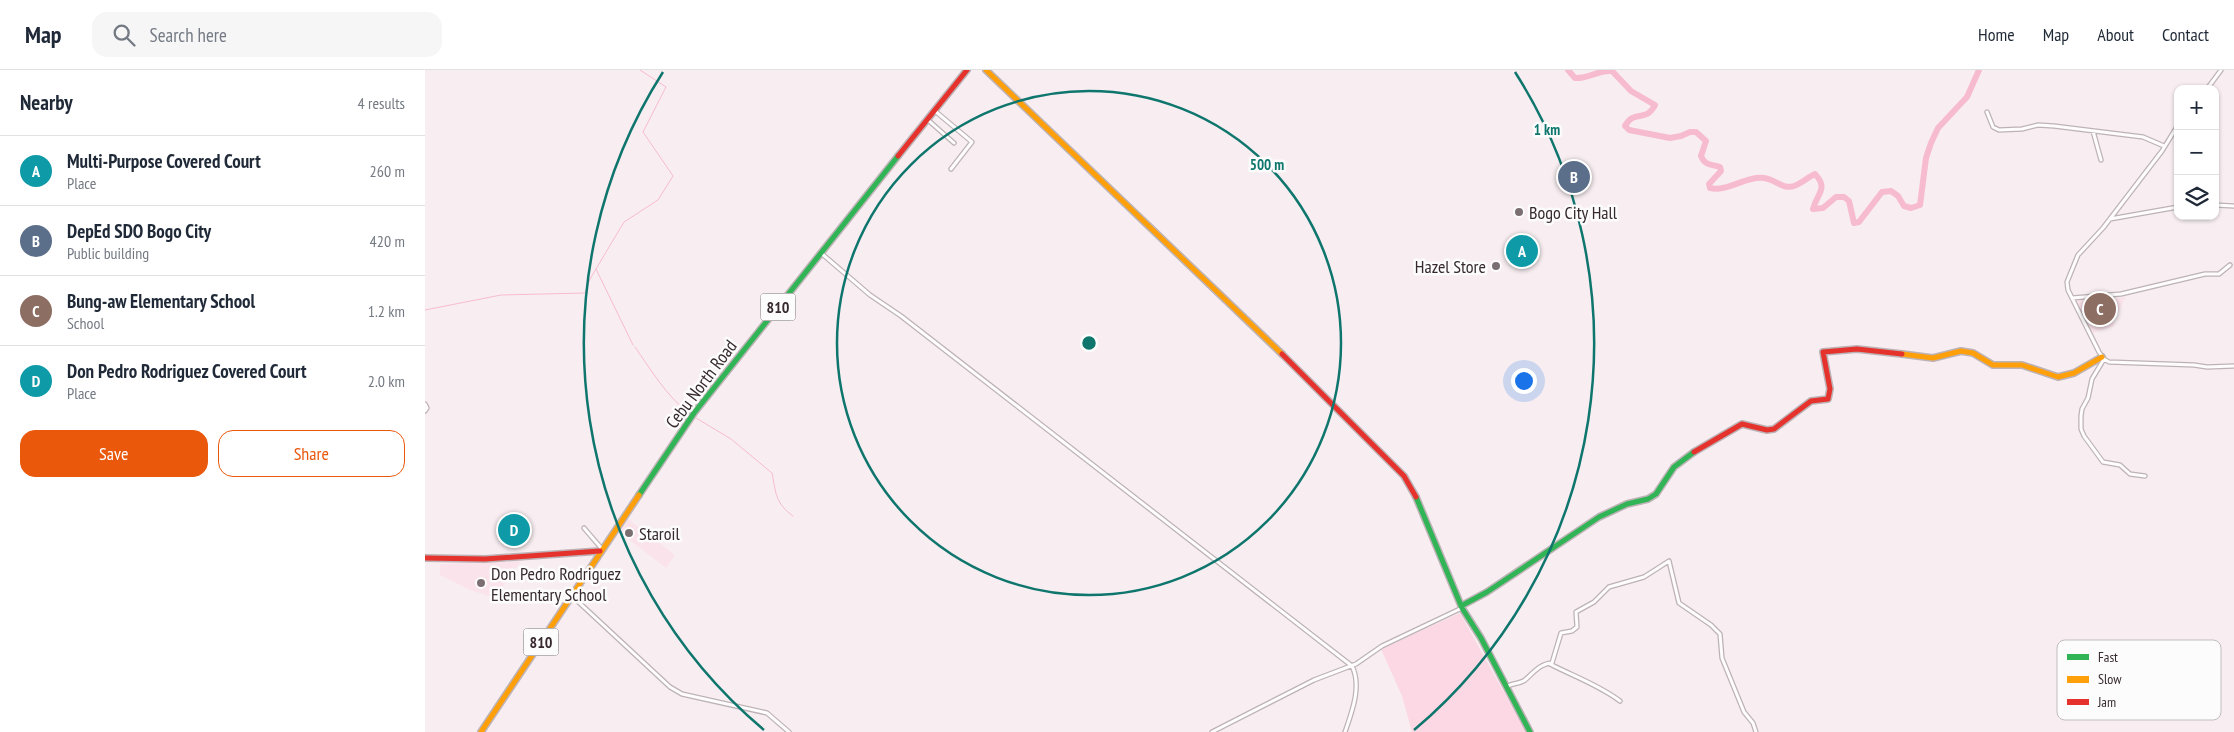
<!DOCTYPE html>
<meta charset="utf-8">
<style>
body{margin:0;font-family:"PT Sans Narrow",sans-serif;background:#f6f6f7;color:#1f2937}
.controls{position:absolute;right:15px;top:15px;display:grid;overflow:hidden;border-radius:10px;box-shadow:0 1px 4px #0004}
.controls button{width:45px;height:45px;display:grid;place-items:center;padding:0;border:0;border-bottom:1px solid #e0e1e3;background:#fff;color:#1f2937;font:25px sans-serif}
.you{position:absolute;left:1098px;top:310px;width:18px;height:18px;margin:-12px;border:4px solid #fff;border-radius:50%;background:#1a73e8;box-shadow:0 0 0 8px #1a73e833}
.badge{display:grid;place-items:center;width:32px;height:32px;border-radius:50%;background:#ea580c;color:#fff;font-size:16px;font-weight:700}
.pin{position:absolute;translate:-50% -50%;border:2px solid #fff;box-shadow:0 1px 5px #0006}
.list{margin:0;padding:0;list-style:none}
h2{display:flex;justify-content:space-between;align-items:center;height:65px;margin:0;padding:0 20px;font-size:21px}
h2 small{font-size:16px;font-weight:400;color:#747a83}
.list li{display:grid;grid-template-columns:32px 1fr auto;gap:15px;align-items:center;box-sizing:border-box;height:70px;padding:0 20px;border-top:1px solid #e0e1e3}
.list b{display:block;font-size:19px;white-space:nowrap}
.list p{margin:0;font-size:16px;white-space:nowrap;color:#747a83}
.list em{font-size:16px;font-style:normal;color:#747a83}
.actions{display:flex;gap:10px;padding:15px 20px}
.actions a{flex:1;padding:11px 0;border:1px solid #ea580c;border-radius:15px;text-align:center;font-size:18px;color:#ea580c}
.actions .main{background:#ea580c;color:#fff}
.icon{flex:none;width:28px;height:28px;fill:none;stroke:currentColor;stroke-width:2;stroke-linecap:round;stroke-linejoin:round}
.map{position:relative;flex:none;width:1809px;height:662px;overflow:hidden}
header{display:flex;align-items:center;gap:30px;box-sizing:border-box;height:70px;padding:0 25px;background:#fff;border-bottom:1px solid #e0e1e3}
header strong{font-size:24px}
nav{display:flex;gap:28px;margin-inline-start:auto;font-size:18px}
.search{width:350px;height:45px;background:#f6f6f7;display:flex;align-items:center;gap:12px;box-sizing:border-box;padding:0 18px;border-radius:15px;color:#747a83;font-size:19px}
main{display:flex}
aside{flex:1;background:#fff}
.map>svg:first-child{display:block}
.built{fill:#fae3ea}
.green{fill:#fbd8e3}
.lines{fill:none;stroke-linecap:round;stroke-linejoin:round}
.stream{stroke:#f7bbd0;stroke-width:1}
.river{stroke:#f7bbd0;stroke-width:6}
.street-casing{stroke:#bdb3b6;stroke-width:5.5}
.fast-casing{stroke:#bdb3b6;stroke-width:8}
.slow-casing{stroke:#bdb3b6;stroke-width:8}
.jam-casing{stroke:#bdb3b6;stroke-width:8}
.street{stroke:#fefcfd;stroke-width:3}
.fast{stroke:#30b455;stroke-width:5}
.slow{stroke:#ff9f0a;stroke-width:5}
.jam{stroke:#e5322d;stroke-width:5}
.ring{fill:none;stroke:#0f766e;stroke-width:2.5}
.poi-dot{fill:#7b6f72;stroke:#fcfcfc;stroke-width:2}
.labels{text-anchor:middle;dominant-baseline:central;stroke-width:5;stroke-linejoin:round;paint-order:stroke}
.shield{fill:#fcfcfc;stroke:#72696c;stroke-width:1}
.shield-label{font-size:16px;font-weight:bold;fill:#372a2e}
.poi-label{font-size:18px;fill:#372a2e;stroke:#fcfcfc;text-anchor:start}
.street-label{font-size:18px;fill:#372a2e;stroke:#fcfcfc}
.key{fill:#fcfcfc;stroke:#c1bdbe;stroke-width:1}
.key-label{font-size:14px;fill:#372a2e}
.centre{fill:#0f766e;stroke:#fcfcfc;stroke-width:2.5}
.ring-label{font-size:15px;text-anchor:middle;font-weight:bold;fill:#0f766e;stroke:#fcfcfc;stroke-width:5;stroke-linejoin:round;paint-order:stroke}
</style>
<header>
<strong>Map</strong>
<div class="search"><svg class="icon" aria-label="search" viewBox="0 0 24 24"><circle cx="10" cy="10" r="6"/><path d="M15 15l6 6"/></svg>Search here</div>
<nav><a>Home</a><a>Map</a><a>About</a><a>Contact</a></nav>
</header>
<main>
<aside>
<h2>Nearby<small>4 results</small></h2>
<ul class="list">
<li><span class="badge" style="background:#0f9aa8">A</span><div><b>Multi-Purpose Covered Court</b><p>Place</p></div><em>260 m</em></li>
<li><span class="badge" style="background:#5c6f8a">B</span><div><b>DepEd SDO Bogo City</b><p>Public building</p></div><em>420 m</em></li>
<li><span class="badge" style="background:#8d6e63">C</span><div><b>Bung-aw Elementary School</b><p>School</p></div><em>1.2 km</em></li>
<li><span class="badge" style="background:#0f9aa8">D</span><div><b>Don Pedro Rodriguez Covered Court</b><p>Place</p></div><em>2.0 km</em></li>
</ul>
<div class="actions"><a class="main">Save</a><a>Share</a></div>
</aside>
<div class="map">
<svg width="1809" height="662" viewBox="0 0 1809 662">
<rect width="100%" height="100%" fill="#f8eef1"/>
<path class="built" d="M1701,227l-12,22v7l-22,7 -17,-33z
M202,448l48,37 -9,13 -48,-37z
M96,491l-26,37 -25,-8 -30,-15v-11z"/>
<path class="green" d="M1035,543l66,119h-114l-10,-36 -21,-47z"/>
<g class="lines">
<path class="stream" d="M171,199l37,76
M0,240l76,-15 84,-2 5,-14 34,-57 34,-22 15,-24 -30,-44 23,-45 -26,-17
M210,277c16,23 32,50 55,67
M271,348l35,21 41,34c4,20 3,30 21,43"/>
<path class="river" d="M1143,0l7,8c13,1 23,-8 37,-7l19,20 24,14c-9,18 -21,4 -30,21l4,4 41,8 11,-2 9,-4h6l10,9 -5,15c4,10 10,8 19,11l1,4 -12,13 1,4c18,4 35,-12 54,-10 11,1 19,12 30,8 8,-3 14,-9 21,-12 14,15 2,19 -2,35l10,-1 13,-11h8l5,4 5,22 5,-1 23,-30 9,-1 7,5 6,10 7,2 9,-3 6,-47 5,-15 7,-15 29,-31 12,-27"/>
<g class="street-casing">
<path id="street" d="M1782,19l14,-19
M510,41l37,31 -21,27
M1562,42l6,15 6,3 23,-1 16,-4 16,1 89,11 21,9
M503,50l26,23
M1753,55l-16,26 -59,77 -25,27 -11,27 1,8 31,62 5,7 5,3 85,3 13,2 27,-1
M1668,61l8,29
M1790,135l19,1
M1685,149l68,-12
M396,183l49,42 31,21 451,350c10,20 0,46 -7,66
M1647,228l49,-4 84,-20h14l11,-9
M1679,289l-12,20 -4,19 -6,11 -1,7v13l3,7 19,26 17,3 10,9 15,2
M0,334l2,4 -2,3
M159,458l18,21
M147,526l98,91 12,7 85,19 22,19
M1125,594c23,12 49,21 70,37
M1081,617c6,-4 14,-3 19,-7 8,-7 16,-17 27,-17l9,-30 11,-2 5,-4 -1,-15 18,-10 15,-15 35,-10 25,-16 10,42 32,22 9,9 2,24 22,54 9,11 3,9
M787,662l102,-52 42,-16 26,-18 80,-38"/>
</g>
<g class="fast-casing">
<path id="fast" d="M214,425l55,-82 204,-257
M991,427l46,111 19,30 49,94
M1036,536l26,-14 112,-75 28,-13 21,-5 8,-5 18,-27 20,-15"/>
</g>
<g class="slow-casing">
<path id="slow" d="M561,0l296,284
M1477,284l31,4 28,-7 12,2 20,12h29l36,12 16,-4 28,-16
M56,662l158,-237"/>
</g>
<g class="jam-casing">
<path id="jam" d="M473,86l69,-86
M857,284l122,122 12,21
M1269,382l48,-28 25,6 7,-1 37,-28 17,-2 2,-10 -7,-37 34,-3 45,5
M0,488l60,1 115,-8"/>
</g>
<use href="#street" class="street"/>
<use href="#fast" class="fast"/>
<use href="#slow" class="slow"/>
<use href="#jam" class="jam"/>
</g>
<g class="ring">
<circle cx="664" cy="273" r="252"/>
<path d="M339 660A505 505 0 0 1 238 2M1090 2A505 505 0 0 1 989 660"/>
</g>
<g class="poi-dot">
<circle cx="1094" cy="142" r="5"/>
<circle cx="1071" cy="196" r="5"/>
<circle cx="204" cy="463" r="5"/>
<circle cx="56" cy="513" r="5"/>
</g>
<g class="labels">
<g class="shield">
<rect x="335.5" y="223.5" width="35" height="27" rx="4"/>
<rect x="98.5" y="558.5" width="35" height="27" rx="4"/>
</g>
<g class="shield-label">
<text x="353" y="237">810</text>
<text x="116" y="572">810</text>
</g>
<g class="poi-label">
<text x="1104" y="142">Bogo City Hall</text>
<text x="1061" y="196" text-anchor="end">Hazel Store</text>
<text x="214" y="463">Staroil</text>
<text x="66" y="503">Don Pedro Rodriguez<tspan x="66" dy="21">Elementary School</tspan></text>
</g>
<g class="street-label">
<text transform="translate(276 314) rotate(-53)">Cebu North Road</text>
</g>
</g>
<rect x="1632" y="570" width="164" height="80" rx="8" class="key"/>
<rect x="1642" y="584" width="22" height="6" fill="#30b455"/>
<rect x="1642" y="606" width="22" height="7" fill="#ff9f0a"/>
<rect x="1642" y="629" width="22" height="6" fill="#e5322d"/>
<g class="key-label">
<text x="1673" y="592">Fast</text>
<text x="1673" y="614">Slow</text>
<text x="1673" y="637">Jam</text>
</g>
<circle cx="664" cy="273" r="8" class="centre"/>
<g class="ring-label">
<text x="1122" y="65">1 km</text>
<text x="842" y="100">500 m</text>
</g>
</svg>
<div class="controls">
<button>+</button>
<button>−</button>
<button><svg class="icon" aria-label="layers" viewBox="0 0 24 24"><path d="M12 4l9 5-9 5-9-5zM3 14l9 5 9-5"/></svg></button>
</div>
<div class="you"></div>
<div class="pin badge" style="left:1097px;top:181px;background:#0f9aa8">A</div>
<div class="pin badge" style="left:1149px;top:107px;background:#5c6f8a">B</div>
<div class="pin badge" style="left:1675px;top:239px;background:#8d6e63">C</div>
<div class="pin badge" style="left:89px;top:460px;background:#0f9aa8">D</div>
</div>
</main>
